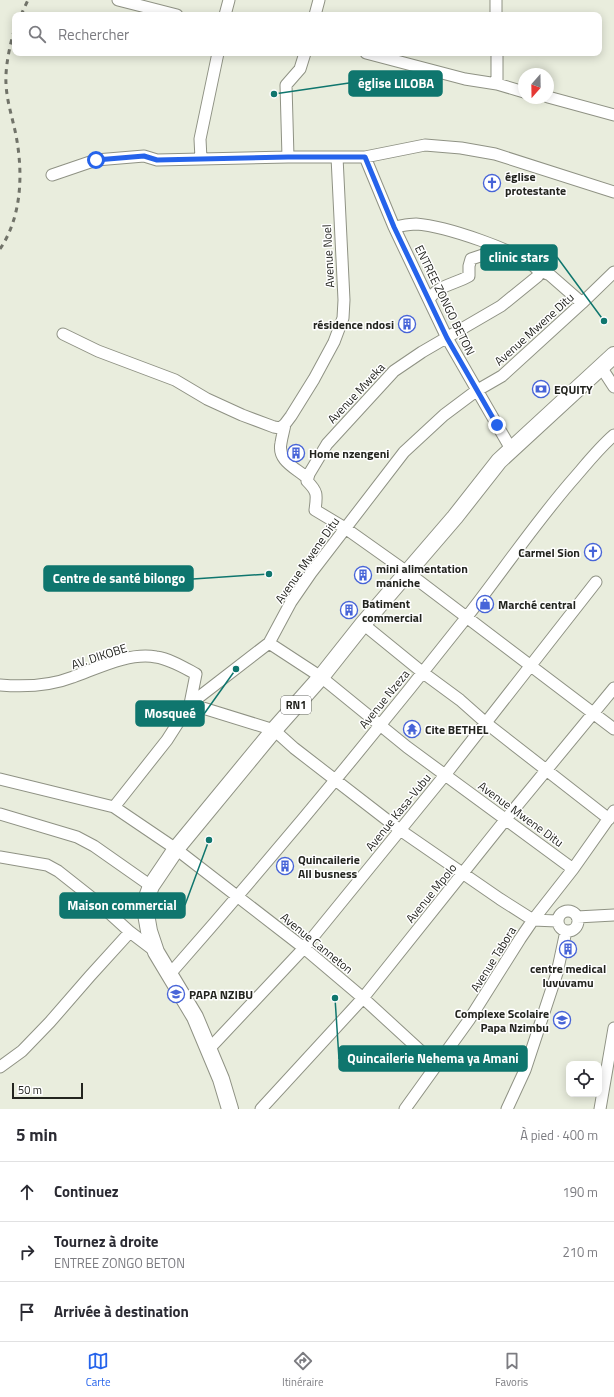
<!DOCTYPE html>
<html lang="fr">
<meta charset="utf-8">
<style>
body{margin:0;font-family:"Titillium Web",sans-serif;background:#f7f7f7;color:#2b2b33}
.controls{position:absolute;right:12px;bottom:12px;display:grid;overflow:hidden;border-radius:8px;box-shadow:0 2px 10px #0003}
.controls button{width:36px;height:36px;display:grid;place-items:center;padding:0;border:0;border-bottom:1px solid #e1e1e2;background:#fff;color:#2b2b33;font:20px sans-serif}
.compass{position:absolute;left:518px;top:68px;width:36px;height:36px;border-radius:50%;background:#fff;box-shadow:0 2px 10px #0003;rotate:200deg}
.scale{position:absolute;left:12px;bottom:10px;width:71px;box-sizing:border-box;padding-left:4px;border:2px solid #23241f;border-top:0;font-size:11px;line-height:14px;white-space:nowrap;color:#23241f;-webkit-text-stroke:3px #fff;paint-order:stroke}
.stop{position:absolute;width:12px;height:12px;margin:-9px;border:3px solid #2563eb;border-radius:50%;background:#fff}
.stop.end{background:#2563eb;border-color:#fff;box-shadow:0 1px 4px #0008}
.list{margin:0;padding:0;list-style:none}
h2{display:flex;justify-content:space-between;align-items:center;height:52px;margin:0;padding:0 16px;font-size:17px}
h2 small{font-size:13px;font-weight:400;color:#7c7c81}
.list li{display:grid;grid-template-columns:26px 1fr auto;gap:12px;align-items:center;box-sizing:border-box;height:60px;padding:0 16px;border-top:1px solid #e1e1e2}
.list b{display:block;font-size:15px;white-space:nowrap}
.list p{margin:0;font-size:13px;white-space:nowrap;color:#7c7c81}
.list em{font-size:13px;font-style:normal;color:#7c7c81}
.icon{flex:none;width:22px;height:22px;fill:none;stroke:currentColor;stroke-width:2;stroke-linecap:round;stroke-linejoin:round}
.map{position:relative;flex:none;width:614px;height:1109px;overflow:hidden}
.search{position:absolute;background:#fff;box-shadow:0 2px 10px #0003;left:12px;right:12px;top:12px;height:44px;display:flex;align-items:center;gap:10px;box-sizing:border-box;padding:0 14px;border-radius:8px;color:#7c7c81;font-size:15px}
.sheet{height:232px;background:#fff}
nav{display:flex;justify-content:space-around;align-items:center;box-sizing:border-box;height:56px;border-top:1px solid #e1e1e2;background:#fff;font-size:11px;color:#7c7c81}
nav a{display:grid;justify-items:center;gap:2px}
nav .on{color:#2563eb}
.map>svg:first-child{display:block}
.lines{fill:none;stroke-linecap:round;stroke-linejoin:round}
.minor-casing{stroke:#8f9284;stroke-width:13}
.highway-casing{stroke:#8f9284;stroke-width:18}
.minor{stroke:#fff;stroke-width:11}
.highway{stroke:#fff;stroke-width:16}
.rail{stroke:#717369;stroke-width:3;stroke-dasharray:5 5;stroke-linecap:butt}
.route{stroke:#2563eb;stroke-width:5}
.labels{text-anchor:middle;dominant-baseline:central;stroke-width:3;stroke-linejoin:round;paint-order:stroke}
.shield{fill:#fff;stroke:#656662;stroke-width:1}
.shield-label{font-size:11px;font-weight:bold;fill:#23241f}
.poi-label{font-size:12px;font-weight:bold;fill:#23241f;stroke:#fff;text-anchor:start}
.street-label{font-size:12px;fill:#23241f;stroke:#fff}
.leader{fill:none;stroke:#0f766e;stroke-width:1.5}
.callout-dot{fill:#0f766e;stroke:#fff;stroke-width:1.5}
.callout{fill:#0f766e;stroke:#0f766e;stroke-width:1.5}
.callout-label{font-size:13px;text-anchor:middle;font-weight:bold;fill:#fff}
</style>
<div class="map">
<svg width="614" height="1109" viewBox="0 0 614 1109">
<rect width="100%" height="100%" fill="#e9eddd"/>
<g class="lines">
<g class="minor-casing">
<path id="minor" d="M118,0l59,15
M496,0v15
M225,15l4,-15
M315,15l4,-15
M366,53l99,26 32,5 27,8
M497,84v-31
M548,97l66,18
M288,157l-2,-72 14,-16 5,-16
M365,157l29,70 53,111 64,111
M201,159l-1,-20 18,-86
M52,175l44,-15 48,-4 13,4 131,-3h77l60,-12 36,3 34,6 119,38
M394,227c7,-1 15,-3 22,-3 28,2 103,26 122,46v6l-37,30 -79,46 -28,19 -67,73 -18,30 -2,7c11,11 10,14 8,29l30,18 62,44 207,157
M538,270l12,5 32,28
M429,300c8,-15 27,-16 40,-24v-10l2,-7 15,-5 6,-9
M63,334l35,17 77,29 32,19 35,16 32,12 6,1 5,-4 6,-8 23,-37 20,-37 9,-24 1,-18 -7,-143
M601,367l13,20
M285,424c-1,6 -3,12 -4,19 -4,18 15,25 26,35
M363,624l59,48 38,28 26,23 123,96
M269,643l52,34 86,70 166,122
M0,685c24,2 50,1 73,-8 25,-9 56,-25 83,-20 14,2 27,10 40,17l-6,30 84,26 20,18 106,82 100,69 33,21 40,-51 41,-58
M0,779l114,28 62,42 128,99 59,50 73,67
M114,807l53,-67 23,-36 79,-61 22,-41 20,-29 93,-121 40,-37 32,-24 26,-15 80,-73 32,-31
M0,814l77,23 17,9 57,40
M0,857l47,8 11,6 38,30 34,31 25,19
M558 921a10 10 0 1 1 20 0a10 10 0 1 1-20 0Z
M577,917l37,-2
M169,975c102,-116 201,-235 297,-357 37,-47 70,-97 110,-142 12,-14 24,-29 38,-41
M209,1049l95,-101 141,-173 151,-193
M0,1067l22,-16 28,-29 40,-46 40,-44
M261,1109l102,-111 143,-179 108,-131
M405,1109l64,-89 51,-81 13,-19 24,1
M507,1109l18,-39 32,-97 9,-42
M600,1109l14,-81"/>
</g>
<g class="highway-casing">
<path id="highway" d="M230,1109l-9,-30 -26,-62 -39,-65 -7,-21 -3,-17 1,-17 4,-11 25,-37 98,-119 47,-53 42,-53 92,-107 44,-56 115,-106"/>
</g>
<use href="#minor" class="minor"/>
<use href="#highway" class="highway"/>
<path class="rail" d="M21,15l7,-15
M0,249c21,-31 23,-72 17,-108 -3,-19 -10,-37 -11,-57 -1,-17 4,-40 9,-56"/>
</g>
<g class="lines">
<path class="route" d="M96,160l48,-4 13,4 131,-3h77l29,70 53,111 50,87"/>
</g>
<defs>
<g id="church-ring" transform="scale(0.9)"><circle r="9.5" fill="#fff" stroke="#4764d8" stroke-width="1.5"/><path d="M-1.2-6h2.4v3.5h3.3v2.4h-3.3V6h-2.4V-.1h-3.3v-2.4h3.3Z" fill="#4764d8"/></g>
<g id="building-ring" transform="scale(0.9)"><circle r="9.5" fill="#fff" stroke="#4764d8" stroke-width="1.5"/><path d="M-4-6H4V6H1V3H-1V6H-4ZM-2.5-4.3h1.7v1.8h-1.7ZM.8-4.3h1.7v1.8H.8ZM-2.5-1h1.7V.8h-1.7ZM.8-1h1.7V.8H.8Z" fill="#4764d8"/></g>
<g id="bank-ring" transform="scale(0.9)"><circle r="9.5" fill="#fff" stroke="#4764d8" stroke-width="1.5"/><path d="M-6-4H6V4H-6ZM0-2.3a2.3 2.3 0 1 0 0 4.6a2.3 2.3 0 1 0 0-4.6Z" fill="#4764d8"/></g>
<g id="shop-ring" transform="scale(0.9)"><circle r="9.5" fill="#fff" stroke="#4764d8" stroke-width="1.5"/><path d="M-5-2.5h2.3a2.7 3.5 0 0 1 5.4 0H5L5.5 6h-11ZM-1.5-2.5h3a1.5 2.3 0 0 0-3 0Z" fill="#4764d8"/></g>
<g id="temple-ring" transform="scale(0.9)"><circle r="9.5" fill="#fff" stroke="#4764d8" stroke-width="1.5"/><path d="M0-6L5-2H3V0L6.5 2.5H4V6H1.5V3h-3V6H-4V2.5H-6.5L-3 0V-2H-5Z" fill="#4764d8"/></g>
<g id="school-ring" transform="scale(0.9)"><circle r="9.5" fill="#fff" stroke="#4764d8" stroke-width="1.5"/><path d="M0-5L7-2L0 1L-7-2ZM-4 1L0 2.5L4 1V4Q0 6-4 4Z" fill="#4764d8"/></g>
</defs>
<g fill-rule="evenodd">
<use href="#church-ring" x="492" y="183"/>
<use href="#building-ring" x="407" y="324"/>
<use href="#bank-ring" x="541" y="389"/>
<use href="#building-ring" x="296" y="453"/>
<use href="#church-ring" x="593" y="552"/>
<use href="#building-ring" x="363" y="575"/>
<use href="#shop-ring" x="485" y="604"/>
<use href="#building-ring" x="349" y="610"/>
<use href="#temple-ring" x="412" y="729"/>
<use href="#building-ring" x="285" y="866"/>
<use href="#building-ring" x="568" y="949"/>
<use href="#school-ring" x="176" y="994"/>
<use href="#school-ring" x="562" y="1020"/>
</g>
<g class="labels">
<rect class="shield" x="281" y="696" width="30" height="18" rx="3"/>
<g class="shield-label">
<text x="296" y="705">RN1</text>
</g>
<g class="poi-label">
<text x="505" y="176">église<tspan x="505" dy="14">protestante</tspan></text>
<text x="394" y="324" text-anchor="end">résidence ndosi</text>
<text x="554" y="389">EQUITY</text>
<text x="309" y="453">Home nzengeni</text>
<text x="580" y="552" text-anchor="end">Carmel Sion</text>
<text x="376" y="568">mini alimentation<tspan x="376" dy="14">maniche</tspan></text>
<text x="362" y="603">Batiment<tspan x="362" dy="14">commercial</tspan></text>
<text x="498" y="604">Marché central</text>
<text x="425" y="729">Cite BETHEL</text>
<text x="298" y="859">Quincailerie<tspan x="298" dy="14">All busness</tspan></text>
<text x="568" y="968" text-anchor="middle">centre medical<tspan x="568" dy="14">luvuvamu</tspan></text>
<text x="189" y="994">PAPA NZIBU</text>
<text x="549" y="1013" text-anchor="end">Complexe Scolaire<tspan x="549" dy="14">Papa Nzimbu</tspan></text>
</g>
<g class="street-label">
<text transform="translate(328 256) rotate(-93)">Avenue Noel</text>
<text transform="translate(445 300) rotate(64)">ENTREE ZONGO BETON</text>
<text transform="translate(534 329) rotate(-42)">Avenue Mwene Ditu</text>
<text transform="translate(356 393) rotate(-47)">Avenue Mweka</text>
<text transform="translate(307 560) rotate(-55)">Avenue Mwene Ditu</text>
<text transform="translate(99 656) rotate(-18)">AV. DIKOBE</text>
<text transform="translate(384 699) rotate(-51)">Avenue Nzeza</text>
<text transform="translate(398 812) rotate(-51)">Avenue Kasa-Vubu</text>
<text transform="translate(521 814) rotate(36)">Avenue Mwene Ditu</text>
<text transform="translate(431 893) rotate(-51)">Avenue Mpolo</text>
<text transform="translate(317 943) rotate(39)">Avenue Canneton</text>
<text transform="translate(493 959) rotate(-58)">Avenue Tabora</text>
</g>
</g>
<path class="leader" d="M274 94L349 83M604 321L557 257M269 574L193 579M236 669L204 714M209 840L185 905M335 998L339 1059"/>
<g class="callout-dot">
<circle cx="274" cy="94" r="4"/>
<circle cx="604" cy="321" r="4"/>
<circle cx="269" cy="574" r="4"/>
<circle cx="236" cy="669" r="4"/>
<circle cx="209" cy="840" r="4"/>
<circle cx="335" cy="998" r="4"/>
</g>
<g class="callout">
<rect x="349" y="71" width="93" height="25" rx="4"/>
<rect x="481" y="245" width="76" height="25" rx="4"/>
<rect x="44" y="566" width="149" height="25" rx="4"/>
<rect x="136" y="701" width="68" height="25" rx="4"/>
<rect x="60" y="893" width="125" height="25" rx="4"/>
<rect x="339" y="1046" width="188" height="25" rx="4"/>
</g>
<g class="callout-label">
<text x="396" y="88">église LILOBA</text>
<text x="519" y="262">clinic stars</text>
<text x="119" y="583">Centre de santé bilongo</text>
<text x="170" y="718">Mosqueé</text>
<text x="122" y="910">Maison commercial</text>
<text x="433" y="1063">Quincailerie Nehema ya Amani</text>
</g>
</svg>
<div class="controls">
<button><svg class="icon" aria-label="locate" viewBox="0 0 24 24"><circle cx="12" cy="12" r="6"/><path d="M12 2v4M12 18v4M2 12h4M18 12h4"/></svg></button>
</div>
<svg class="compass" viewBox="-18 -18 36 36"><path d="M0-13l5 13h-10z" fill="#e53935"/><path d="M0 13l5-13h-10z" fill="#7c7c81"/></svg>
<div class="scale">50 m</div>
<div class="stop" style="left:96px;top:160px"></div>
<div class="stop end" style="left:497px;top:425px"></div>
<div class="search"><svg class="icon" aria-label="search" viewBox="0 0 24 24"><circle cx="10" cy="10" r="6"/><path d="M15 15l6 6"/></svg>Rechercher</div>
</div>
<section class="sheet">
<h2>5 min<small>À pied · 400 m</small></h2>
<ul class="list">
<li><svg class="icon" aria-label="ahead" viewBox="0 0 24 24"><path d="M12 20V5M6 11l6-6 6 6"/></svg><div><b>Continuez</b></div><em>190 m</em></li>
<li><svg class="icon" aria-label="right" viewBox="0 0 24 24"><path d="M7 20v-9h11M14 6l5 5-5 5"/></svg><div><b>Tournez à droite</b><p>ENTREE ZONGO BETON</p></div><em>210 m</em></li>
<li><svg class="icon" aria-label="arrive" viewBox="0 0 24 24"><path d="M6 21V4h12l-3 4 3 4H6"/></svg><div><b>Arrivée à destination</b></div></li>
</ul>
</section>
<nav>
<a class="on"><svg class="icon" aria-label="map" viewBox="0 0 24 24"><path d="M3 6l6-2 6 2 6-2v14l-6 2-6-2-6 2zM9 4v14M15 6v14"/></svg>Carte</a>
<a><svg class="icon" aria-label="directions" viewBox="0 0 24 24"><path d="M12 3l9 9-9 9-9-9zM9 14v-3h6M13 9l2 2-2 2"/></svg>Itinéraire</a>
<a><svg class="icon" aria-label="saved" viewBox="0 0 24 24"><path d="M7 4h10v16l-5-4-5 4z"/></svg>Favoris</a>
</nav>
